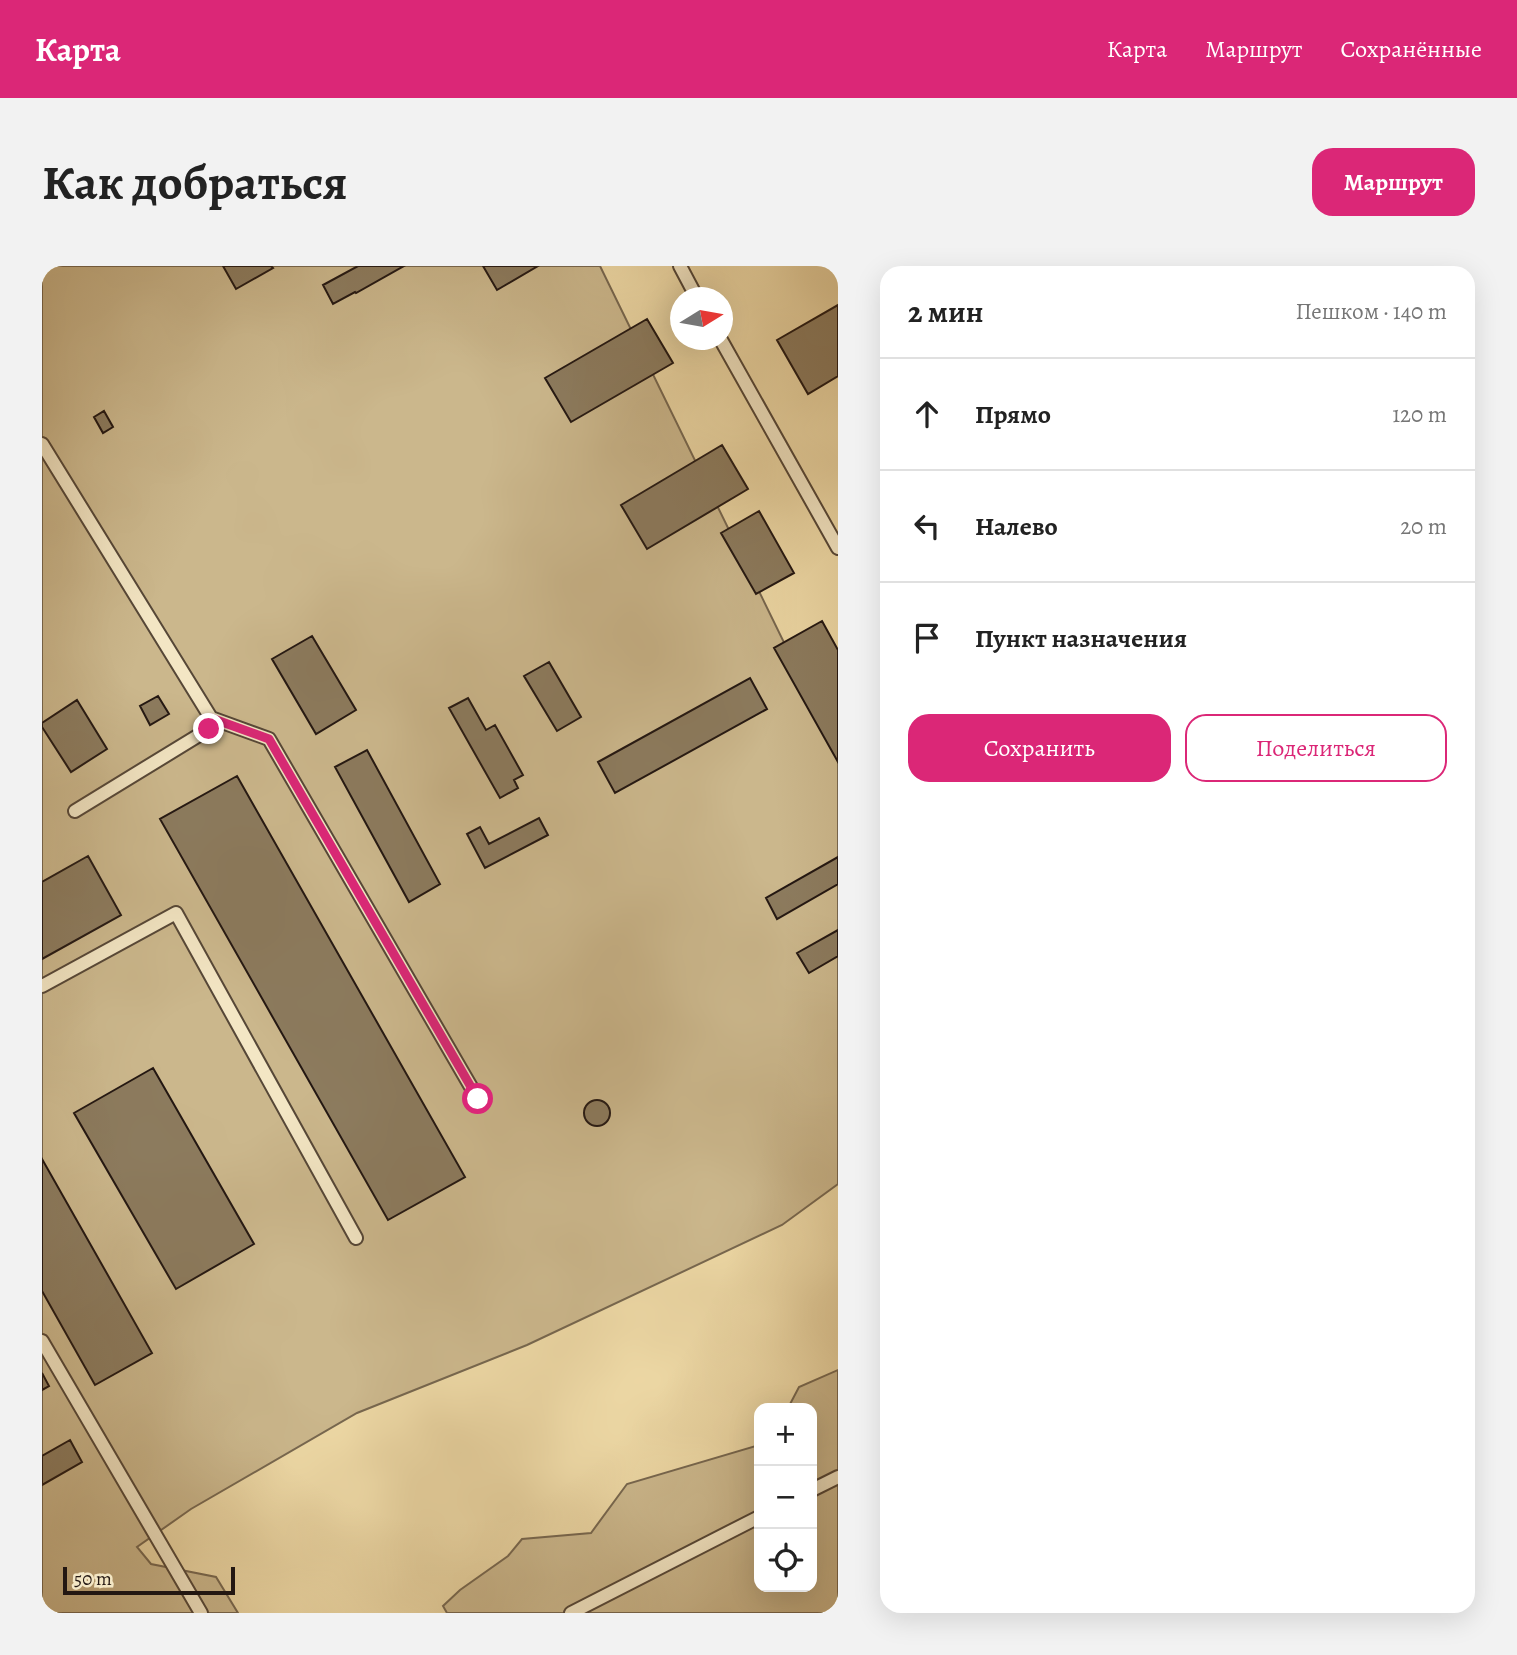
<!DOCTYPE html>
<html lang="ru">
<meta charset="utf-8">
<style>
body{margin:0;font-family:Alegreya,serif;background:#f2f2f2;color:#222}
.controls{position:absolute;right:21px;bottom:21px;display:grid;overflow:hidden;border-radius:14px;box-shadow:0 7px 28px #0002}
.controls button{width:63px;height:63px;display:grid;place-items:center;padding:0;border:0;border-bottom:2px solid #e0e0e0;background:#fff;color:#222;font:35px sans-serif}
.compass{position:absolute;left:628px;top:21px;width:63px;height:63px;border-radius:50%;background:#fff;box-shadow:0 7px 28px #0002;rotate:79deg}
.scale{position:absolute;left:21px;bottom:18px;width:172px;box-sizing:border-box;padding-left:7px;border:4px solid #231712;border-top:0;font-size:19px;line-height:24px;white-space:nowrap;color:#231712;-webkit-text-stroke:5px #f3e6c4;paint-order:stroke}
.stop{position:absolute;width:21px;height:21px;margin:-16px;border:5px solid #db2777;border-radius:50%;background:#fff}
.stop.end{background:#db2777;border-color:#fff;box-shadow:0 2px 7px #0008}
.list{margin:0;padding:0;list-style:none}
h2{display:flex;justify-content:space-between;align-items:center;height:91px;margin:0;padding:0 28px;font-size:30px}
h2 small{font-size:23px;font-weight:400;color:#767676}
.list li{display:grid;grid-template-columns:46px 1fr auto;gap:21px;align-items:center;box-sizing:border-box;height:112px;padding:0 28px;border-top:2px solid #e0e0e0}
.list b{display:block;font-size:26px;white-space:nowrap}
.list em{font-size:23px;font-style:normal;color:#767676}
.actions{display:flex;gap:14px;padding:21px 28px}
.actions a{flex:1;padding:16px 0;border:2px solid #db2777;border-radius:21px;text-align:center;font-size:24px;color:#db2777}
.actions .main{background:#db2777;color:#fff}
.icon{flex:none;width:38px;height:38px;fill:none;stroke:currentColor;stroke-width:2;stroke-linecap:round;stroke-linejoin:round}
.map{position:relative;flex:none;width:796px;height:1347px;overflow:hidden;border-radius:21px}
header{display:flex;align-items:center;gap:42px;box-sizing:border-box;height:98px;padding:0 35px;background:#db2777;color:#fff}
header strong{font-size:33px}
nav{display:flex;gap:38px;margin-inline-start:auto;font-size:24px}
.intro{display:flex;align-items:center;justify-content:space-between;box-sizing:border-box;height:168px;padding:0 42px}
h1{margin:0;font-size:49px}
.button{padding:18px 32px;border-radius:21px;background:#db2777;color:#fff;font-size:24px;font-weight:700}
main{display:flex;gap:42px;padding:0 42px}
aside{flex:1;background:#fff;border-radius:21px;box-shadow:0 7px 28px #0002}
.map>svg:first-child{display:block}
.green{fill:#cbb78c;stroke:#77674f;stroke-width:2}
.building{fill:#8c7b5e;stroke:#231712;stroke-width:2}
.lines{fill:none;stroke-linecap:round;stroke-linejoin:round}
.service-casing{stroke:#564737;stroke-width:16}
.service{stroke:#f3e6c4;stroke-width:12}
.route{stroke:#db2777;stroke-width:9}
</style>
<header>
<strong>Карта</strong>
<nav><a>Карта</a><a>Маршрут</a><a>Сохранённые</a></nav>
</header>
<div class="intro"><h1>Как добраться</h1><a class="button">Маршрут</a></div>
<main>
<div class="map">
<svg width="796" height="1347" viewBox="0 0 796 1347">
<rect width="100%" height="100%" fill="#edd8a5"/>
<filter id="stains"><feTurbulence type="fractalNoise" baseFrequency=".00286" numOctaves="4"/><feColorMatrix values="0 0 0 0 .2 0 0 0 0 .09 0 0 0 0 .02 0 0 0 .5 -.17"/></filter>
<radialGradient id="worn" r=".72"><stop offset=".6" stop-color="#630" stop-opacity="0"/><stop offset="1" stop-color="#630" stop-opacity=".3"/></radialGradient>
<path class="green" d="M0,0h558l238,487v431l-56,41 -255,120 -170,68 -166,96 -54,38 14,17 65,13 22,36h-196z
M796,1104v243h-391l-4,-7 17,-16 48,-34 14,-17 69,-6 36,-49 132,-39v142h53v-179h-24l11,-21z"/>
<path class="building" d="M181,0h48l2,2 -37,21z
M316,0h46l-48,27 -1,-1 -22,12 -10,-19z
M441,0h55l-41,24z
M796,39v71l-30,18 -31,-54z
M605,53l26,44 -102,59 -26,-44z
M62,145l9,16 -10,6 -9,-16z
M680,179l26,44 -101,60 -26,-44z
M717,245l35,62 -38,21 -35,-61z
M780,355l16,29v112l-64,-114z
M270,370l44,74 -40,24 -44,-75z
M507,396l32,55 -24,14 -33,-55z
M708,412l17,31 -152,84 -17,-31z
M116,430l11,18 -19,11 -10,-19z
M426,432l18,32 9,-5 28,50 -9,5 4,8 -18,10 -51,-90z
M35,434l30,49 -36,23 -29,-45v-4z
M325,484l73,134 -31,18 -74,-135z
M195,510l228,401 -77,43 -228,-401z
M497,552l9,17 -63,33 -18,-34 13,-7 9,17z
M46,590l33,59 -79,44v-77z
M796,591v27l-61,35 -11,-21z
M796,664v26l-29,17 -12,-20z
M111,802l101,176 -78,45 -102,-176z
M542 847a13 13 0 1 1 26 0a13 13 0 1 1-26 0Z
M0,893l110,194 -57,32 -53,-94z
M0,1107l7,13 -7,4z
M28,1174l12,22 -40,23v-29z"/>
<g class="lines">
<g class="service-casing">
<path id="service" d="M638,0l17,32
M679,74l117,208
M0,178l169,274 58,21 209,360
M33,545l134,-82 2,-11
M0,720l134,-73 180,325
M0,1075l159,272
M770,1224l26,-13
M529,1347l188,-96"/>
</g>
<use href="#service" class="service"/>
</g>
<g class="lines">
<path class="route" d="M167,463l2,-11 58,21 209,360"/>
</g>
<rect width="100%" height="100%" filter="url(#stains)"/>
<rect width="100%" height="100%" fill="url(#worn)"/>
</svg>
<div class="controls">
<button>+</button>
<button>−</button>
<button><svg class="icon" aria-label="locate" viewBox="0 0 24 24"><circle cx="12" cy="12" r="6"/><path d="M12 2v4M12 18v4M2 12h4M18 12h4"/></svg></button>
</div>
<svg class="compass" viewBox="-18 -18 36 36"><path d="M0-13l5 13h-10z" fill="#e53935"/><path d="M0 13l5-13h-10z" fill="#767676"/></svg>
<div class="scale">50 m</div>
<div class="stop" style="left:436px;top:833px"></div>
<div class="stop end" style="left:167px;top:463px"></div>
</div>
<aside>
<h2>2 мин<small>Пешком · 140 m</small></h2>
<ul class="list">
<li><svg class="icon" aria-label="ahead" viewBox="0 0 24 24"><path d="M12 20V5M6 11l6-6 6 6"/></svg><div><b>Прямо</b></div><em>120 m</em></li>
<li><svg class="icon" aria-label="left" viewBox="0 0 24 24"><path d="M17 20v-9H6M10 6l-5 5 5 5"/></svg><div><b>Налево</b></div><em>20 m</em></li>
<li><svg class="icon" aria-label="arrive" viewBox="0 0 24 24"><path d="M6 21V4h12l-3 4 3 4H6"/></svg><div><b>Пункт назначения</b></div></li>
</ul>
<div class="actions"><a class="main">Сохранить</a><a>Поделиться</a></div>
</aside>
</main>
